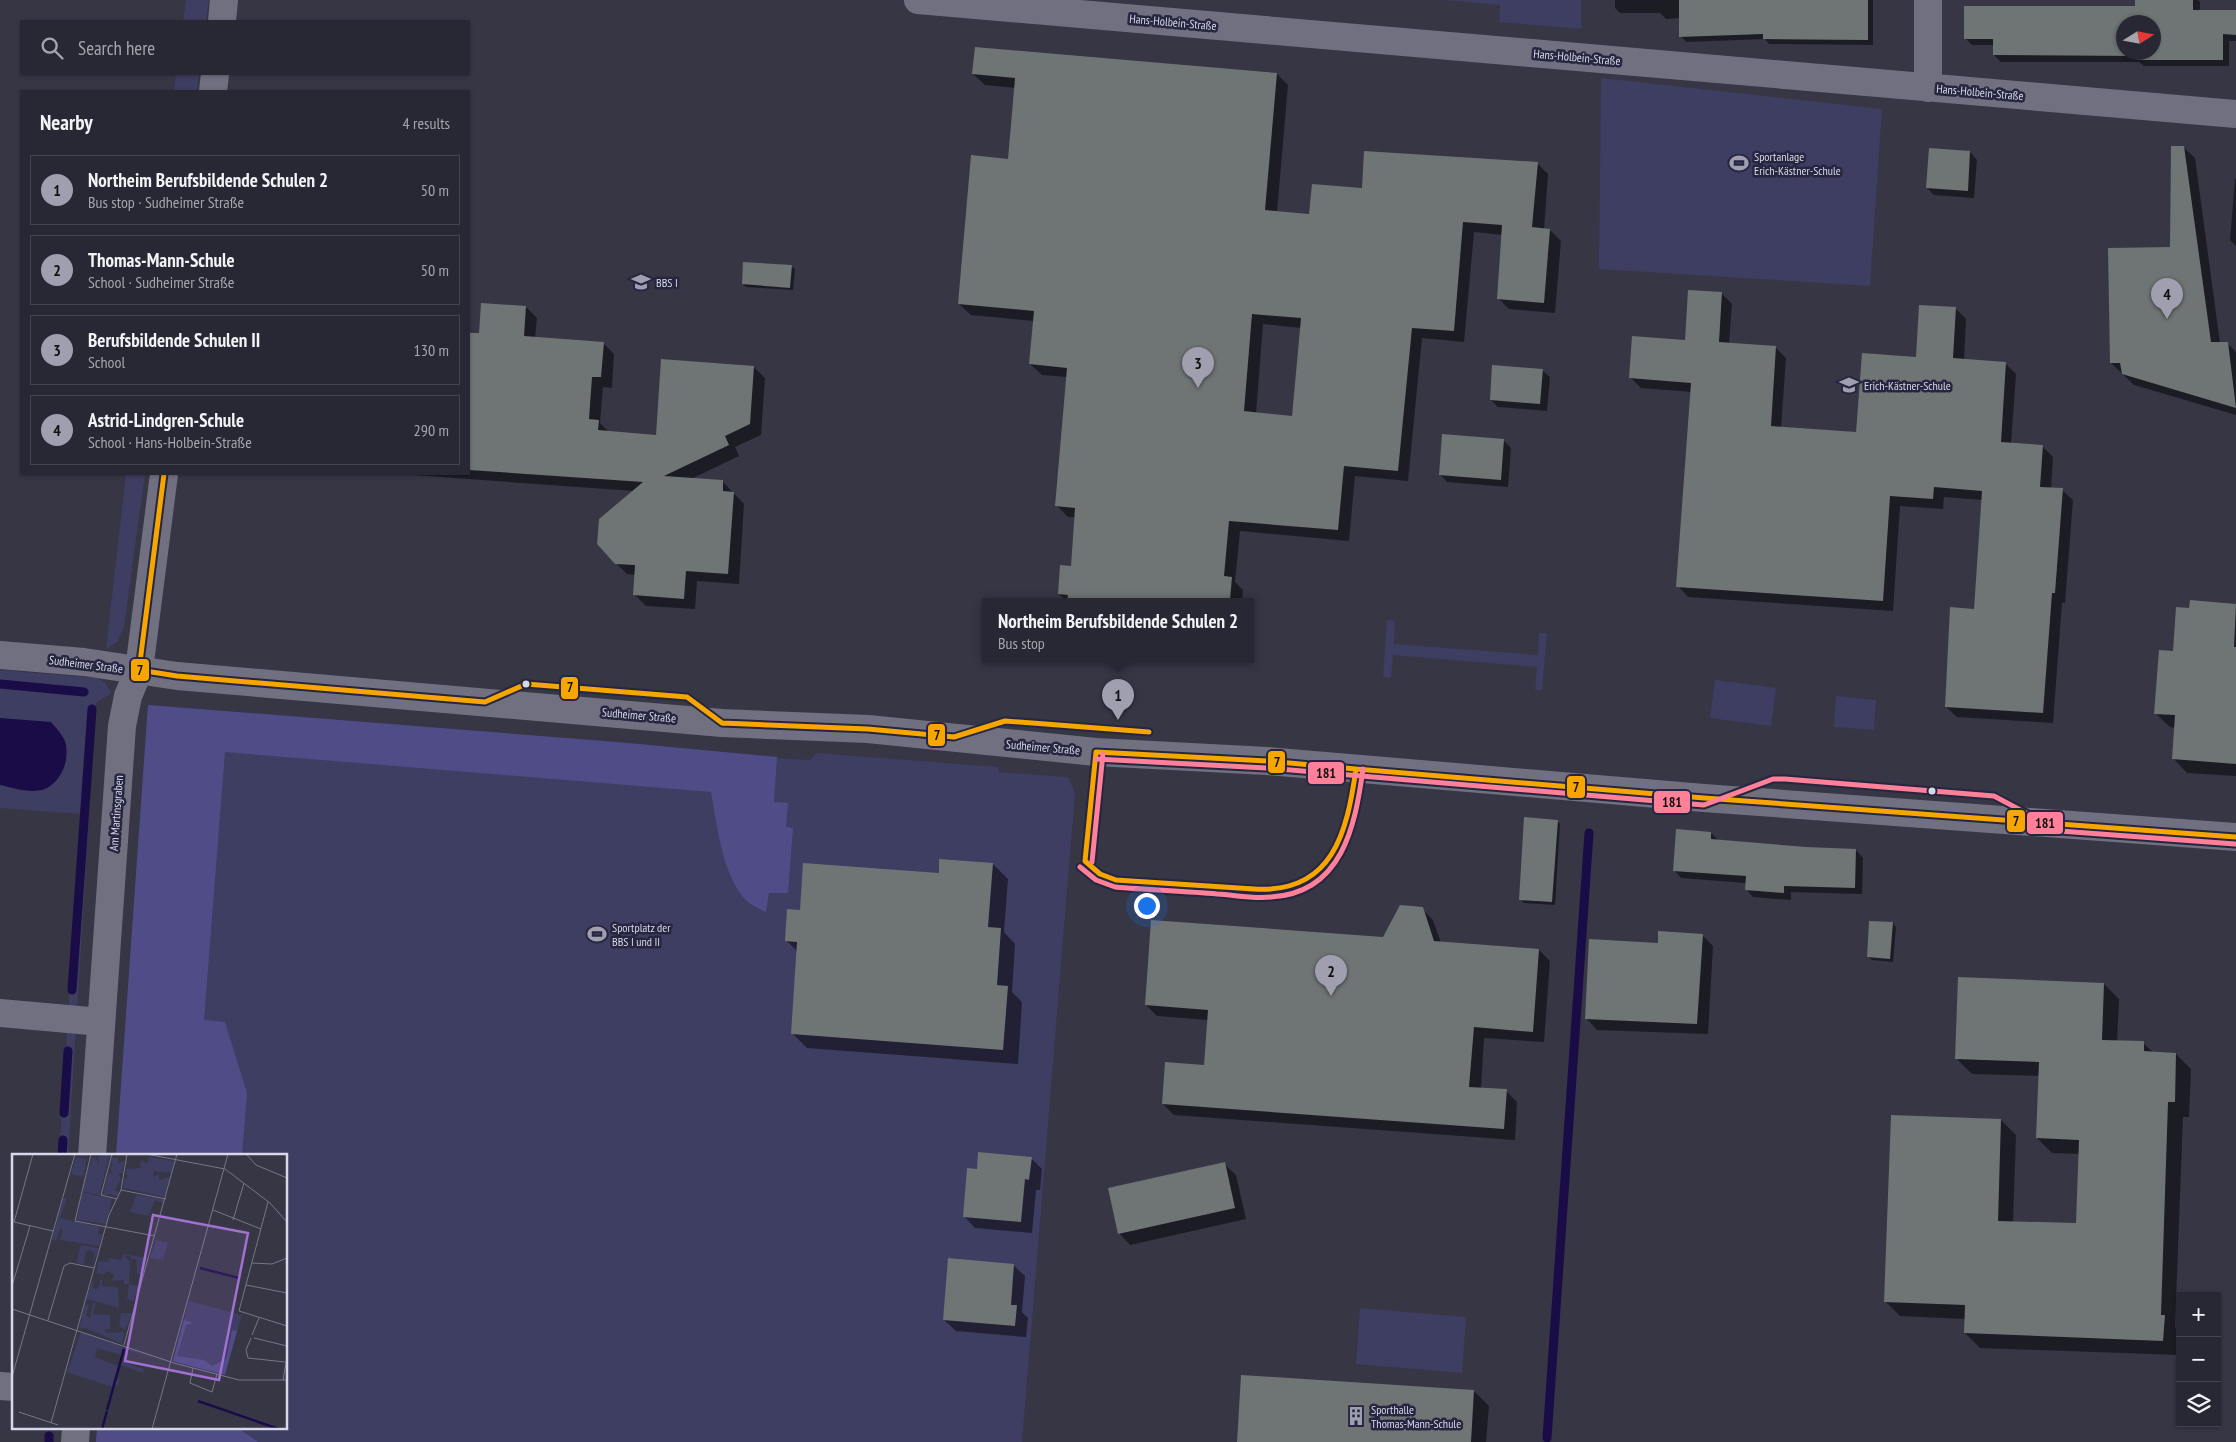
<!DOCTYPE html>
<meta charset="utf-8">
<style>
body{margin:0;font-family:"PT Sans Narrow",sans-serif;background:#30303c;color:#f1f3f6}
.controls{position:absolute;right:15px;bottom:15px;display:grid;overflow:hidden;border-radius:0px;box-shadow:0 1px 4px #0004}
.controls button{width:45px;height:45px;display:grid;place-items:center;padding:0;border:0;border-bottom:1px solid #44444f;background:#282834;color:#f1f3f6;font:25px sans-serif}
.compass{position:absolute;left:2116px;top:15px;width:45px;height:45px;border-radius:50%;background:#282834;box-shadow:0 1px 4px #0004;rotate:79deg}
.you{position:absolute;left:1146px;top:905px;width:18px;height:18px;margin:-12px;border:4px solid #fff;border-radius:50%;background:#1a73e8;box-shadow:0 0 0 8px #1a73e833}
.badge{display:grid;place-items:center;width:32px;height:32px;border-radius:50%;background:#9f9fb0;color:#111;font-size:16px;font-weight:700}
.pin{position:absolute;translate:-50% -41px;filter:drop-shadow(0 1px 2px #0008)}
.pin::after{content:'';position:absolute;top:26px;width:18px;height:15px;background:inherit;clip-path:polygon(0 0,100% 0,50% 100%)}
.popup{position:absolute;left:982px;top:598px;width:272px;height:65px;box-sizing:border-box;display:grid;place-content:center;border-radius:0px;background:#282834;filter:drop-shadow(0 1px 4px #0005);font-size:16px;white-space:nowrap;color:#a5a6ac}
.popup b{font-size:19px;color:#f1f3f6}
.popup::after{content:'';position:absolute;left:50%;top:100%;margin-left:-10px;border:10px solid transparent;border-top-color:#282834}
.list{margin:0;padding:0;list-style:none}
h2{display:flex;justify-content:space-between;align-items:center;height:65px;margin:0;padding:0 20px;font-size:21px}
h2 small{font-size:16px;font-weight:400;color:#a5a6ac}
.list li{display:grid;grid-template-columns:32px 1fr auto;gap:15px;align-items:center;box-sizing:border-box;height:70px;margin:0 10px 10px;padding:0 10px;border:1px solid #44444f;border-radius:0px}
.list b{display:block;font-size:19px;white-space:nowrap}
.list p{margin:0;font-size:16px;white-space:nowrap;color:#a5a6ac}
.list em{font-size:16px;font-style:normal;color:#a5a6ac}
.icon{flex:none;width:28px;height:28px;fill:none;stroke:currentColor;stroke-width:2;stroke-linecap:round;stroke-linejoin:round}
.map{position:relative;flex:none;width:2236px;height:1442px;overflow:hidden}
.search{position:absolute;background:#282834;box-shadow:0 1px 4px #0004;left:20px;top:20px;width:450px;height:55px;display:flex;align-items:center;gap:12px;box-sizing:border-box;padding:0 18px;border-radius:0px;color:#a5a6ac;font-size:19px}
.panel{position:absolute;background:#282834;box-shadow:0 1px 4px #0004;left:20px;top:90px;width:450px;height:385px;border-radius:0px}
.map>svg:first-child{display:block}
.green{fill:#3e3d62}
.forest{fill:#4f4c87}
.water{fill:#1a0c46}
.shadow{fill:#0007;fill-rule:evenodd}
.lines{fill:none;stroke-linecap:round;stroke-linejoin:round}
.stream{stroke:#1a0c46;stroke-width:9}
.building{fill:#6f7475;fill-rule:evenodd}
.minor{stroke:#707080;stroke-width:28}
.bus-1-casing{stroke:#262640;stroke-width:9}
.bus-2-casing{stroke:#262640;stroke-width:9}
.bus-1{stroke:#f7a600;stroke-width:5}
.bus-2{stroke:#ff8098;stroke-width:5}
.bus-dot{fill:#d7d8e9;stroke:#262640;stroke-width:2}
.labels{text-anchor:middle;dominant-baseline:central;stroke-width:5;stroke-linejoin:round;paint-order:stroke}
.street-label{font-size:12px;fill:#d7d8e9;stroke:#262640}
.poi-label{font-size:12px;fill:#d7d8e9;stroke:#262640;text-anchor:start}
.inset-river{fill:none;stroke:#1a0c46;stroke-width:2.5}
.inset-road{fill:none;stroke:#767787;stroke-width:1}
.view{fill:#a071d0;fill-opacity:0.15;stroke:#a071d0;stroke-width:2.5}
.inset-edge{fill:none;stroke:#d7d8e9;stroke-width:2.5}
.line-badge{stroke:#262640;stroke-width:2}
.pale-badge-label{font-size:14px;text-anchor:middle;font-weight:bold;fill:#111}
</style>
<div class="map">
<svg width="2236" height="1442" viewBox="0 0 2236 1442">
<rect width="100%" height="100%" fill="#363645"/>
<path class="green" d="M186,0h23l-3,21h-23z
M1445,0h136v29l-82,-7 1,-17z
M176,74h23l-2,17h-23z
M1601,78l281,31 -12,177 -271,-17z
M126,474h19l-21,153 -7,15 -11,7z
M1387,620l8,1 -1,23 144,11 1,-22h8l-5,57h-7l2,-23 -11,-1 -133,-11 -2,23 -8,-1z
M0,670l97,8 8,5 7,10 -16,10 -28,453h-9l22,-342 -81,-6z
M1715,680l61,8 -5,38 -61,-8z
M1836,696l40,4 -2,30 -40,-3z
M148,705l469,37 174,17 20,1 5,-7 182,14v5l70,5 7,16 -53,649h-926l1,-14h189v-272h-170z
M1360,1308l106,9 -4,56 -106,-9z"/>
<path class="forest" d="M148,705l469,37 160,15 -3,45 14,1 -2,24 7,1 -5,65h-19l-3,19c-6,-3 -13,-6 -18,-10 -26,-24 -31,-78 -37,-110l-486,-40 -21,268 21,2 22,71 -5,63h-126z
M97,1428h141l20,14h-162z"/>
<path class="water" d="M0,718l51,4c4,5 11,12 14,19 5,17 -2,38 -18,47 -14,7 -33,0 -47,-3z"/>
<path class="shadow" d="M1615,0h258v45l-104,-1 -4,-5 -79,3 -5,-6v-18l-15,1 -6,-6h-40l-5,-5z
M2137,0h61l2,2v9l36,1v29h-7v25h-85l-5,-4h-138l-7,-7v-10h-22l-7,-7 172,-31zM2124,22h30v30h-30z
M973,74h304l11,11 -11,127 33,3 53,-25 174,-27 11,11 -4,56h6l11,11 -6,72 -46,-4 -11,-11 5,-63 -29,-3 -10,110 -42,-4 -14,143 -53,-5 -6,65 -109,-10 -5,51 8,8 -1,11h-175l-8,-7 13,-27 4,-50h-8l-12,-12 11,-128 -25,-2 -12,-11 4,-43 -63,-6 -12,-11 50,-144 7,-72 -31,-3zM1263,324l38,4 -7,89 -38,-3z
M2183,147l12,11 25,185h7l9,9v63l-102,-30 -23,-22 60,-115z
M1970,152l7,8 -3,38 -40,-3 -7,-7z
M2235,179h1v67l-6,-6z
M791,266l4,3 -2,21 -47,-3 -3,-3z
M1721,293l11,11 -3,40 47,4 10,10 -5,70 76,5 99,-124 10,10 -2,41 41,3 11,11 -5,70 32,3 10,10 -2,32 11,1 11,10 -8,103h-3l-9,120 -96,-6 -11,-10 29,-97 8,-110 -39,-3 -1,12 -43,-3 -7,105 -205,-14 -10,-11 14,-194 -51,-4 -10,-10 55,-37z
M526,307l11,11 -2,20 68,5 11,11 -2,34 -9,-1 -3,36 10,10 48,3 96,-69 11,11 -4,57 -26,12 4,9 -48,23 32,3 21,22 -5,80 -42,-3 -2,28 -49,-3 -11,-11 1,-20 -9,-1 -11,-11 18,-72 -235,-17h70v-140l11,1z
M1542,370l8,7 -3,34 -49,-4 -7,-7z
M1504,441l7,7 -3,39 -61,-5 -7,-8z
M2191,602l45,3v171l-49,-3 -14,-15 2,-30 -5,-1 -15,-14z
M1557,821l3,3 -5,81 -31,-2 -4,-4z
M1711,833l7,7 88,9 50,1 7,8 -1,36 -71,-2v8l-38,-3 -7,-8v-6l-65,-5 -7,-8z
M993,864l15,15 -4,53 11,12 -3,48 10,10 -4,62 -211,-16 -15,-15 6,-81 -12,-12 15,-29 139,-36z
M1422,909l11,11 8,23 98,7 11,11 -6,81 -60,-4 -3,51 25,2 11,11 -2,38 -341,-25 -11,-11 42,-38 3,-46 -51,-4 -11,-11 238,-66z
M1893,923l3,4 -3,35 -21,-2 -4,-3z
M1702,935l11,11 -5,88 -111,-4 -11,-12 73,-74z
M2104,984l15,15 -2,43 26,1 11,10 22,1 15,15 -2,48h-6l-8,211 4,4 -1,23 -198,-7 -15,-15v-14l-65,-3 -15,-15 116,-181 15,15 -3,87 64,3 3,-71 -28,-1 -15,-15 2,-62 -67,-2 -15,-15z
M1031,1158l11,11 -2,21h-4l-4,43 -57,-5 -11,-12 14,-46z
M1224,1164l12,11 10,44 -116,26 -11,-12z
M1013,1265l12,11 -3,36 6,6 -2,19 -70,-6 -12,-11z
M1474,1391l15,15 -3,36h-248z"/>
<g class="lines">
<path class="stream" d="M0,684l84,8
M72,990l20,-281
M64,1113l4,-62
M62,1156l1,-16
M1547,1438l42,-605
M49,1442v-6"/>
</g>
<path class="building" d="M1679,0h189v40l-105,-1v-5l-84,3z
M2135,0h58v10h43v25l-13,-1v26h-87v-4l-143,-1v-16h-29v-33h171zM2124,22h30v30h-30z
M975,47l302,26 -12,137 44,4 3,-30 50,4 2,-37 174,11 -6,65 18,2 -6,74 -47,-4 5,-74 -39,-3 -9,109 -42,-3 -14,143 -54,-5 -6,64 -109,-9 -5,55 8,1 -2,23 -8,-1v2h-155l1,-6 -10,-1 2,-29 11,1 4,-58 -20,-2 12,-138 -38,-4 5,-53 -76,-7 13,-149 37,4 7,-81 -43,-4zM1252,314l49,4 -9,98 -48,-5z
M2171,146h13l27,196h17l8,66 -114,-34 -2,-11h-10l-2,-115 62,-1z
M1929,148l41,3 -2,40 -42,-3z
M743,262l49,3 -2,23 -48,-4z
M1688,290l34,2 -3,50 57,4 -5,80 85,6 6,-79 54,4 3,-52 37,2 -3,51 53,4 -5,80 42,3 -3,42 23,1 -8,105h-3l-9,120 -98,-6 5,-100 24,2 8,-118 -48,-4 -1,12 -43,-3 -7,105 -207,-14 15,-204 -62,-5 3,-42 53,4z
M481,303l45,3 -2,30 80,6 -3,35h-9l-3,42 10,1 -1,10 58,5 5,-76 93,7 -4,58 -25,12 4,9 -65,31 59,4v11l11,1 -6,82 -42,-3 -2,28 -51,-4 2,-30 -20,-1 -18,-20 2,-25 44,-37 -174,-12v-137h10z
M1492,365l51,4 -3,35 -50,-4z
M1442,434l62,5 -3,41 -62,-5z
M2190,600l46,4 -2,43h2v117l-64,-5 3,-44 -21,-1 5,-64 14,1 3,-44 13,1z
M1524,817l34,3 -6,82 -33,-2z
M1676,829l35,3v7l95,8 50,2 -1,39 -71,-2v7l-39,-3 1,-14 -73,-5z
M939,859l54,4 -5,64 13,1 -4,57 11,1 -5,64 -212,-16 6,-92 -12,-1 2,-32 13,1 3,-47 136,10z
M1400,905l23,2 11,34 105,8 -6,83 -59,-5 -5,60 38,2 -3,40 -342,-25 3,-42 39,3 4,-55 -63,-5 6,-85 232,17z
M1869,921l24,1 -3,37 -23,-2z
M1658,931l45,3 -6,90 -112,-5 4,-80 69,4z
M1958,977l146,6 -2,57 42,1v10l32,2 -1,49h-7l-7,213h4l-2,26 -199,-8 1,-28 -81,-3 7,-187 110,4 -3,102 78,2 3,-83 -43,-2 3,-76 -84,-3z
M978,1152l54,5 -3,23 -4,-1 -4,43 -58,-5 4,-49 10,1z
M1225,1162l10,46 -117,26 -10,-46z
M948,1258l66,6 -3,41h6l-2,21 -72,-6z
M1241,1375l233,15 -3,52h-234z"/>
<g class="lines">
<path class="minor" d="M918,0l1318,114
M1928,0v88
M222,21l2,-21
M213,91l2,-17
M0,655l84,7 93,14 545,47 146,6 228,23 171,9 437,37 532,39
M0,1013l101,9
M92,1156l30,-430 6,-30 11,-26 25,-196
M0,1386l14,1
M75,1442l1,-14"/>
<g class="bus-1-casing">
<path id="bus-1" d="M164,474l-25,196 38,6 308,26 41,-18 161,13 35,26
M722,723l146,6 86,8 51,-16 144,11
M1096,752l171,9 89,8c-9,63 -23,125 -102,120l-138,-9 -16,-6 -15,-13z
M1356,769l348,29 532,39"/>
</g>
<g class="bus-2-casing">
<path id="bus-2" d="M1096,759l170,9 438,37 69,-26h12l209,17 66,35 175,13
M1092,862l11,-109
M1080,867l16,13 19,7c34,3 68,4 102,7 18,1 36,5 54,3 71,-4 84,-70 92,-128"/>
</g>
<use href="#bus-1" class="bus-1"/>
<use href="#bus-2" class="bus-2"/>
</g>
<defs>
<g id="stadium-bare" transform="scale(1.5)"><path d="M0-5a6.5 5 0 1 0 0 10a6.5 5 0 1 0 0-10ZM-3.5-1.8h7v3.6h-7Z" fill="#9f9fb0" stroke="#262640" stroke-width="2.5" paint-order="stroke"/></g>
<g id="school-bare" transform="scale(1.5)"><path d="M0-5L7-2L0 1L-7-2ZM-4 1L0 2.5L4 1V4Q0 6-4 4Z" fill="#9f9fb0" stroke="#262640" stroke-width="2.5" paint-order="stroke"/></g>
<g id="building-bare" transform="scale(1.5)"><path d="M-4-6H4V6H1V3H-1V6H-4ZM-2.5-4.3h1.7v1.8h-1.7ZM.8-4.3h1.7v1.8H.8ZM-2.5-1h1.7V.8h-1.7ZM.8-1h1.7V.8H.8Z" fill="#9f9fb0" stroke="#262640" stroke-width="2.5" paint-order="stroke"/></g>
</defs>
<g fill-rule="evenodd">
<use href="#stadium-bare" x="1739" y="163"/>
<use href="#school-bare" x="641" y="282"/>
<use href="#school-bare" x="1849" y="385"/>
<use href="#stadium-bare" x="597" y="934"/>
<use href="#building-bare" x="1356" y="1416"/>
</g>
<g class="bus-dot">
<circle cx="526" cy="684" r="4.5"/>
<circle cx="1932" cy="791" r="4.5"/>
</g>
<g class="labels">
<g class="street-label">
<text transform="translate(1173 22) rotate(5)">Hans-Holbein-Straße</text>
<text transform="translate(1577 57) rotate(5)">Hans-Holbein-Straße</text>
<text transform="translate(1980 92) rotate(5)">Hans-Holbein-Straße</text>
<text transform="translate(86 664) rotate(7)">Sudheimer Straße</text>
<text transform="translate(639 715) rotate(5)">Sudheimer Straße</text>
<text transform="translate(1043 747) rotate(5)">Sudheimer Straße</text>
<text transform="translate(116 813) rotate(-86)">Am Martinsgraben</text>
</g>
<g class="poi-label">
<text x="1754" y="156">Sportanlage<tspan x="1754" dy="14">Erich-Kästner-Schule</tspan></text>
<text x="656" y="282">BBS I</text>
<text x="1864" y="385">Erich-Kästner-Schule</text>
<text x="612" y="927">Sportplatz der<tspan x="612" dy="14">BBS I und II</tspan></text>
<text x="1371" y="1409">Sporthalle<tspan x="1371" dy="14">Thomas-Mann-Schule</tspan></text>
</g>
</g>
<g transform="translate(12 1154)">
<rect width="275" height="275" fill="#363645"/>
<path d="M91,0h7l-11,41 -17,-4 7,-26h3l-2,-2 2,-6 4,1 3,7v-8zM100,3l6,1v5l6,-2 -2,12h-4l3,6 -6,11 4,2 -3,5 -5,-3 -8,1 5,-22 4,1 -2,-8h4l-3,-3zM137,3l25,4 -3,12 -17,-2 -1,5 6,-1v5l11,-3 -6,20 -41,-9 2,-10h2l-1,-9 14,-1 1,-8 6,4zM64,4l10,1 -1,11 -3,1 3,1 -2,5 -12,-3zM70,38l30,7 -6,25 -29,-4zM124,41l27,4v4l-8,-3 -6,16 -19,-4zM55,43l-7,21 40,9 -2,7 4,1 -3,11 -39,-6 3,-10 -3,-1 -4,12 -4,-1 11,-41zM144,86l12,3 -5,17 -13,-2zM69,91l18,3 -7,18 -5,-2 5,1 3,-11 -5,-4 -4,1 -2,13 -8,-1zM111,100l24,4 -6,16h-4l-1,-15h-4l-1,12v-15h-6l5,5 -1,23 10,2 -6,16 -6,-3 2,-15h-5l-1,15 1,-19 -12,1 2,-7 -8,-3 -2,4 -8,-2 3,-12 9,1 1,-4 12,2zM82,122l-1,12 5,1 4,-13v10l16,1 1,21 -33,-9zM177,147l53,14 -17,60 -52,-14zM81,149h3l-3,11 17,1v14h-5v4l20,-1 -3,12 -36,-16h-7l6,-24 4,1 -3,11 4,2zM109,159h11l-7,17 -6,-4zM69,178l42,15 -2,8 -24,-7 -2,9 23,9 -6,21 -45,-15zM112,193l45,16 -44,-14 -3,12 22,8 -1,4 -23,-8 -4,13 4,2 -2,5h-3l-14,44zM186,246l58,19 30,10 -49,-14 -2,14 1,-14 -41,-14z" fill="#3e3d62"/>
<path d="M172,166l10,3 -8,2 -9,31 27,4 8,6 14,-7 6,-29 5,1 -12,44 -52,-14z" fill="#4f4c87"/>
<path class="inset-river" d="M188,114l39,10M186,247l81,28M95,256l17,-61M90,275l5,-18"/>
<path class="inset-road" d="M21,0l-19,68 39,9M79,0l-16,67 80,15M100,0l-11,41 16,4M134,0l79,15 45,34 17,19M234,0l10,11 31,13M109,36l45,9M256,48l-29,109 48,15M201,56l48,19M221,66l11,-37M240,109l20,1 15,-6M234,131l41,8M0,132l18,-60M0,155l162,54 65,17h48M36,166l16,-54 6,-3 24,5M240,181l7,-17M239,184l-5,12 2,8 37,4M242,184l33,8M112,191l53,-191M181,214l-3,15 22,9 5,-18M0,223l63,-223M271,226l4,-23M7,258l39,13M39,269l58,-208 12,-25 6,-36M140,275l76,-275"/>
<path class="view" d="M141,61l95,18 -29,147 -94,-19z"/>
<rect width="275" height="275" class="inset-edge"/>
</g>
<g class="line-badge">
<rect x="130" y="658" width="20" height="24" rx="5" fill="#f7a600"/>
<rect x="560" y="676" width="19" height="24" rx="5" fill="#f7a600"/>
<rect x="927" y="723" width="19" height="24" rx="5" fill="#f7a600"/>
<rect x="1267" y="750" width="19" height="24" rx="5" fill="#f7a600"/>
<rect x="1307" y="761" width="38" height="24" rx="5" fill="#ff8098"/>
<rect x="1566" y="775" width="20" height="24" rx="5" fill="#f7a600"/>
<rect x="1653" y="790" width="38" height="24" rx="5" fill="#ff8098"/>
<rect x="2006" y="809" width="20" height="24" rx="5" fill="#f7a600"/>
<rect x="2026" y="811" width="38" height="24" rx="5" fill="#ff8098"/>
</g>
<g class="pale-badge-label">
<text x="140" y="675">7</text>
<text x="570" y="692">7</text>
<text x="937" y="740">7</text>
<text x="1277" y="767">7</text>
<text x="1326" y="778">181</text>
<text x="1576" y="792">7</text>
<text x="1672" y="807">181</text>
<text x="2016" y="826">7</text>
<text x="2045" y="828">181</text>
</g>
</svg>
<div class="controls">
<button>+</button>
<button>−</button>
<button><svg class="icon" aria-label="layers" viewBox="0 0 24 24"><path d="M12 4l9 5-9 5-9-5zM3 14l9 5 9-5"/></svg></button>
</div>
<svg class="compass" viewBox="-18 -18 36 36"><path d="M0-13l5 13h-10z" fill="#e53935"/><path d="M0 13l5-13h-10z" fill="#a5a6ac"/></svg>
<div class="you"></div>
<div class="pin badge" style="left:1118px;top:720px">1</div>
<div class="popup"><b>Northeim Berufsbildende Schulen 2</b>Bus stop</div>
<div class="pin badge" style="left:1331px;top:996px">2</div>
<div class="pin badge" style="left:1198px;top:388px">3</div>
<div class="pin badge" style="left:2167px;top:319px">4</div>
<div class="search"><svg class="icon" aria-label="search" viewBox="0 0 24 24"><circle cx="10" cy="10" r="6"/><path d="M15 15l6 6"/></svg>Search here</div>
<section class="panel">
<h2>Nearby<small>4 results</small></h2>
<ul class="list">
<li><span class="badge">1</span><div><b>Northeim Berufsbildende Schulen 2</b><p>Bus stop · Sudheimer Straße</p></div><em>50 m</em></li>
<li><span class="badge">2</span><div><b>Thomas-Mann-Schule</b><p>School · Sudheimer Straße</p></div><em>50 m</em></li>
<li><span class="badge">3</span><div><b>Berufsbildende Schulen II</b><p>School</p></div><em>130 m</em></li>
<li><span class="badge">4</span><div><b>Astrid-Lindgren-Schule</b><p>School · Hans-Holbein-Straße</p></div><em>290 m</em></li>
</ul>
</section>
</div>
